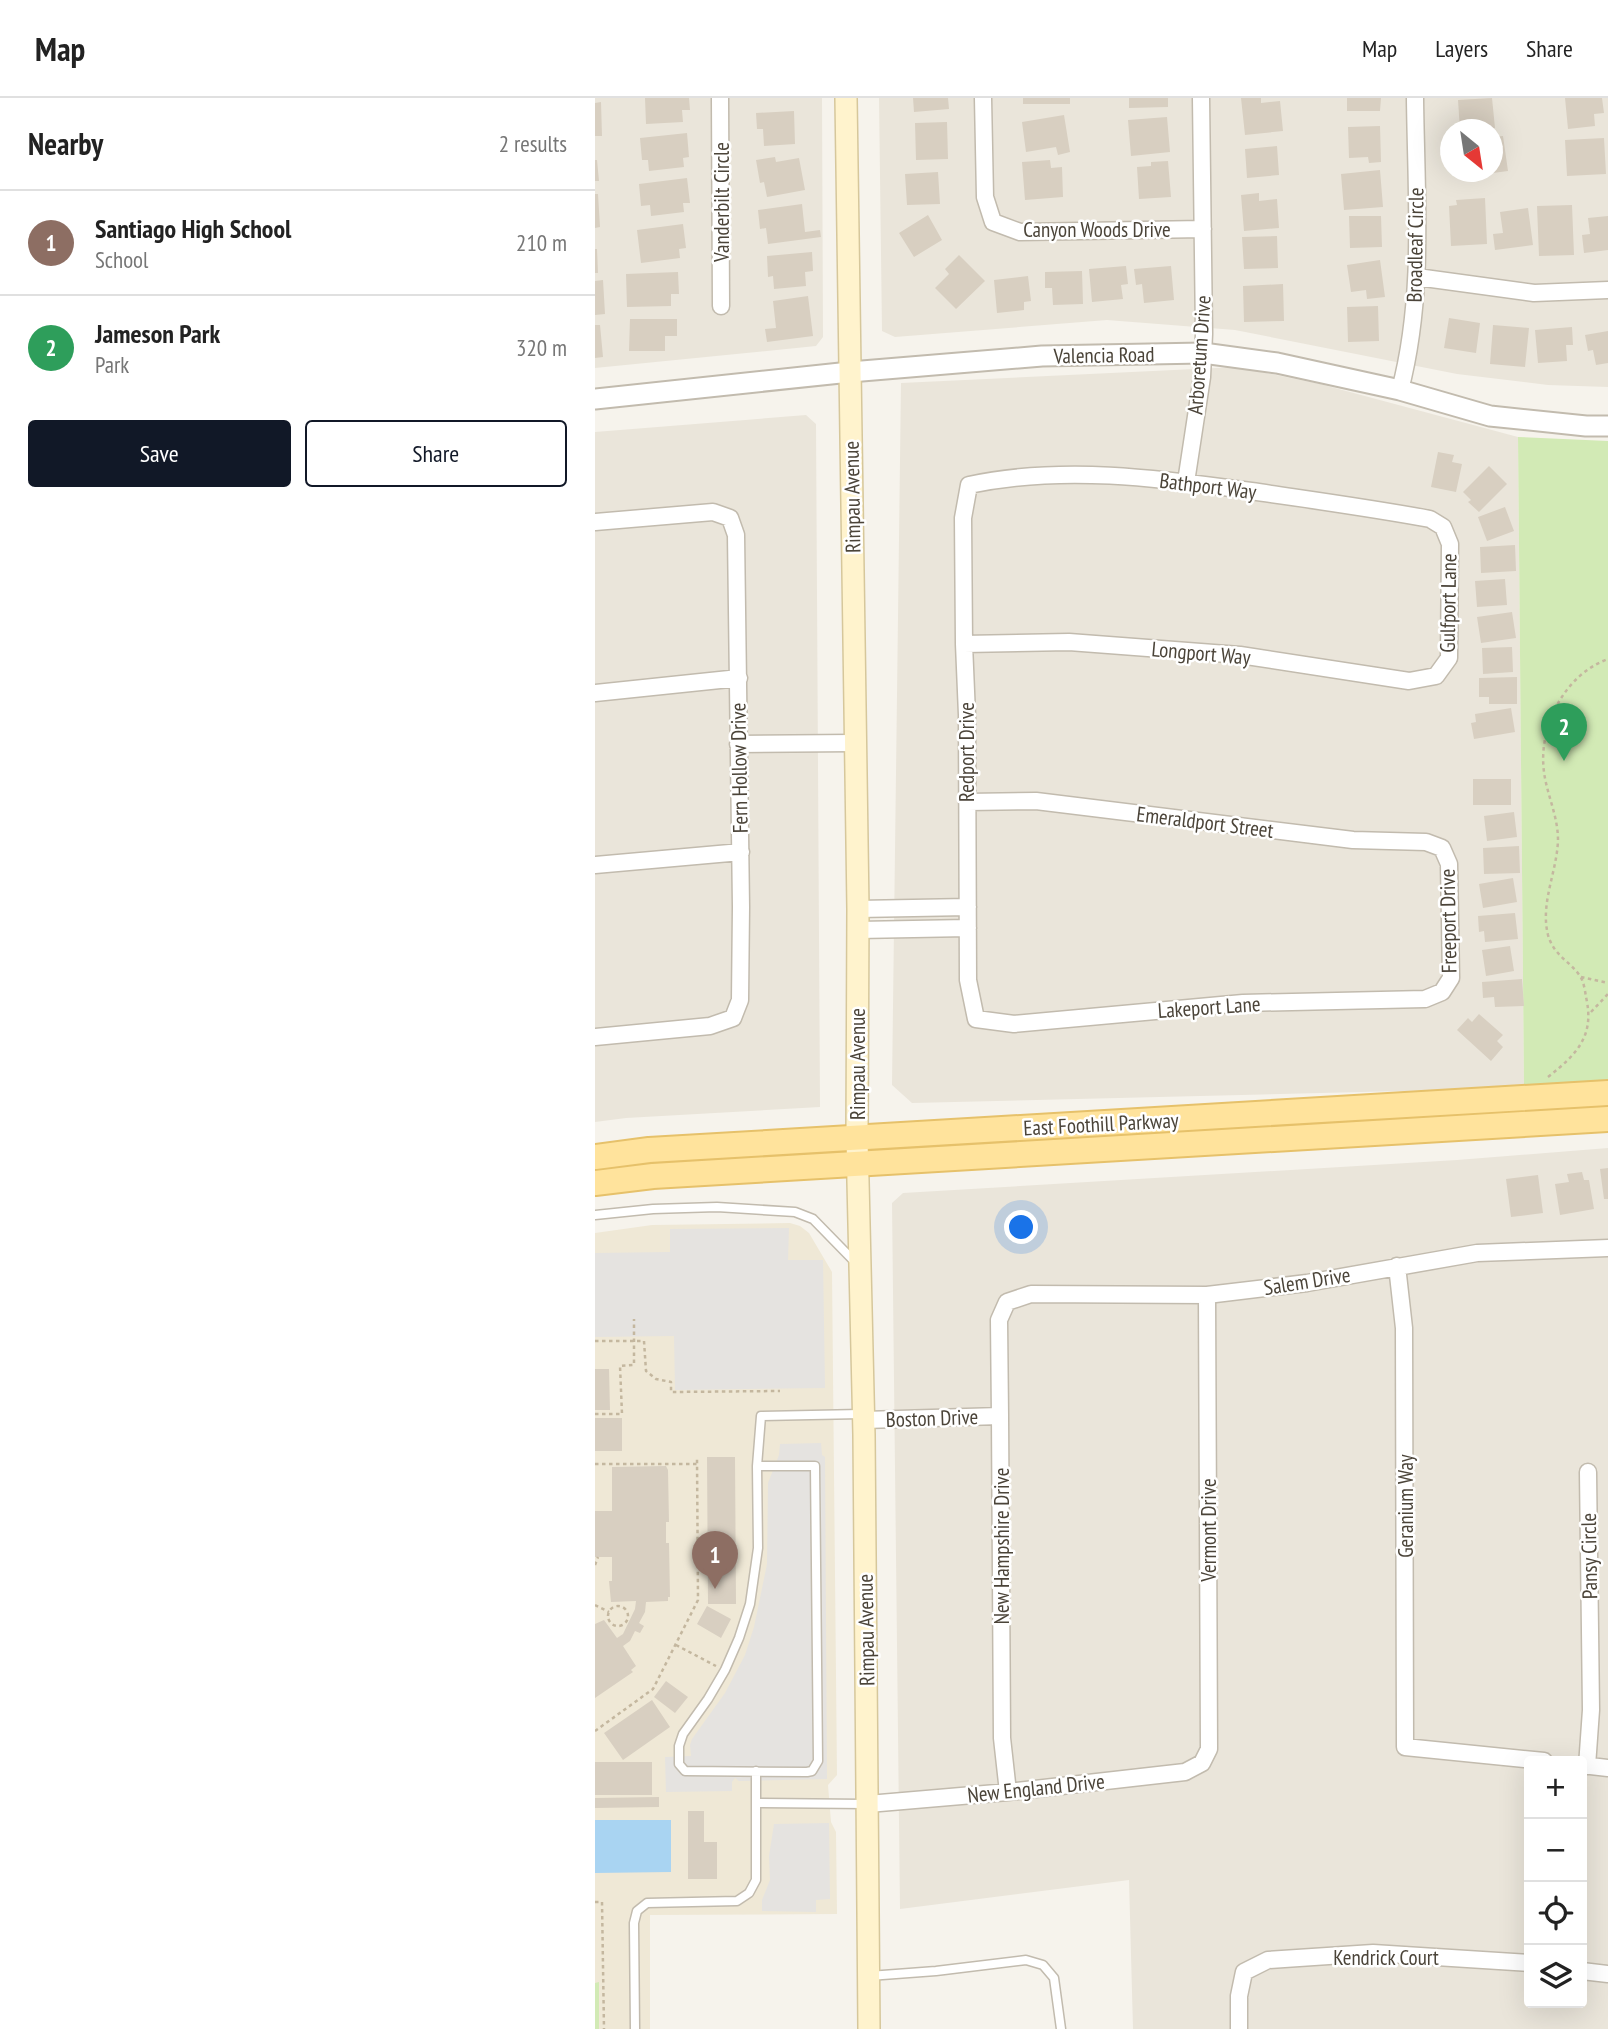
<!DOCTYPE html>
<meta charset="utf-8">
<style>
body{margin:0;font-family:"PT Sans Narrow",sans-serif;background:#f6f6f6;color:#222}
.controls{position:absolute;right:21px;bottom:21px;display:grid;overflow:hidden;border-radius:7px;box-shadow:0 7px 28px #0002}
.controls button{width:63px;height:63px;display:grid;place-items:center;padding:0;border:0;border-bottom:2px solid #e0e0e0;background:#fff;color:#222;font:35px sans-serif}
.compass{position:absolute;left:845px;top:21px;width:63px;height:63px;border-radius:50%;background:#fff;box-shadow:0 7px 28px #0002;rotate:150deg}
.you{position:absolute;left:427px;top:1130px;width:24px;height:24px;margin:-18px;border:5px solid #fff;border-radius:50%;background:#1a73e8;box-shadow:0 0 0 10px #1a73e833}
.badge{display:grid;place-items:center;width:46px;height:46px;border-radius:50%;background:#111827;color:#fff;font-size:23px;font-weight:700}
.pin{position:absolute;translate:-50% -58px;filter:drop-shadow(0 2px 4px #0008)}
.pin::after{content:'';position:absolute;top:37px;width:24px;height:21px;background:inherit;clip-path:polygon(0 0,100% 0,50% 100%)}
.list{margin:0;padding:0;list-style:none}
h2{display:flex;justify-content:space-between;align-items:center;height:91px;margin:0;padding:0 28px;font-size:30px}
h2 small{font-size:23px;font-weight:400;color:#767676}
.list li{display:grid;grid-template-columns:46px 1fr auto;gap:21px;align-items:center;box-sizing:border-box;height:105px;padding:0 28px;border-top:2px solid #e0e0e0}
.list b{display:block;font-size:26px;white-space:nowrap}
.list p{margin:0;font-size:23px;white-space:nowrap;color:#767676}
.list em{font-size:23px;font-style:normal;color:#767676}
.actions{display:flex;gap:14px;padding:21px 28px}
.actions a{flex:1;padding:16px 0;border:2px solid #111827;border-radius:7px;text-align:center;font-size:24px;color:#111827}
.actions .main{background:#111827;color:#fff}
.icon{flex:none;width:38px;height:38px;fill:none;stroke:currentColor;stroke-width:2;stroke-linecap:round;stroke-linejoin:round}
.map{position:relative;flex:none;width:1013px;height:1931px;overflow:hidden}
header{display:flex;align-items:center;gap:42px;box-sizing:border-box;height:98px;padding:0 35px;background:#fff;border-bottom:2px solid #e0e0e0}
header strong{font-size:33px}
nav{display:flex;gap:38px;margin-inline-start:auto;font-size:24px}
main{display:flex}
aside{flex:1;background:#fff}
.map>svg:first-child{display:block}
.residential{fill:#eae5da;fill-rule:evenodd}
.education{fill:#efe8d6}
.green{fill:#d2eab5}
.parking{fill:#e5e3e0}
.water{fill:#a9d4f2}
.building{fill:#d8cfc1}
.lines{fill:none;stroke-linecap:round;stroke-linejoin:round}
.service-casing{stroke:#c2bbae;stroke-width:11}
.minor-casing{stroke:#c2bbae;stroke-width:19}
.tertiary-casing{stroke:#c2bbae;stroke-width:23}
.secondary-casing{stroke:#d6c79b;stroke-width:24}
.primary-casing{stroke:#e6c16a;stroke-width:28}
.path{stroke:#c4b79f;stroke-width:2.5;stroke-dasharray:3.5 3.5;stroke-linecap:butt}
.service{stroke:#fff;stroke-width:8}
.minor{stroke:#fff;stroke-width:16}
.tertiary{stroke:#fff;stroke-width:19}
.secondary{stroke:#fff3cd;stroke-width:21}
.primary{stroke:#ffe39c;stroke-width:24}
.labels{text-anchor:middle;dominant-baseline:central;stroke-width:5;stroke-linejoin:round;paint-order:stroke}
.street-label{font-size:21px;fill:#4b4439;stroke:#fff}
</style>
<header>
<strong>Map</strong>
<nav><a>Map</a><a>Layers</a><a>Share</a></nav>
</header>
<main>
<aside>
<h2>Nearby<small>2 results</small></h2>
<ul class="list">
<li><span class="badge" style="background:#8d6e63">1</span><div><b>Santiago High School</b><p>School</p></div><em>210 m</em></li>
<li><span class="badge" style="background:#2e9e5b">2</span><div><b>Jameson Park</b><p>Park</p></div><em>320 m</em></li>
</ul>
<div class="actions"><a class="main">Save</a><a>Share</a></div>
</aside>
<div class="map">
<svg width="1013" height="1931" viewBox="0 0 1013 1931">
<rect width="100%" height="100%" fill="#f6f3ec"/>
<path class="residential" d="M0,0h227l1,239 -7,9 -221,22z
M284,0h729v289l-60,-2 -91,-11 -222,-44 -128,-10 -212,17 -13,-6zM856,32h42v42h-42z
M642,269l83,17 198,53 6,651 -612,15 -20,-18 9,-702z
M211,317l10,9 4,683 -194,11 -31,4v-690z
M1013,1050v881h-475l-4,-149 -229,29 -8,-706 11,-10 554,-33zM934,1663h53v242h-53z"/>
<path class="education" d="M195,1125l10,3 9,7 23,39 5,503 -9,10 3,37 5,10 1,82 -187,1v114h-55v-796l57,-8z"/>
<path class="green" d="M923,339l90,4v640l-84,7z
M4,1884v47h-4v-46z"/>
<path class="parking" d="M194,1130l-1,32h35l2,128 -150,2 -1,-54 -79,1v-84l75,-1v-23z
M226,1345l1,12 3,2 2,322 -88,2 -4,-3 -3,4v9l-66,1 -1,-35 26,-1 -1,-11 2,-6 33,-46 20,-38 9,-28 13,-63 1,-81 11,-28 1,-11z
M234,1725l1,76 -14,1v12l-54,-1v-11l8,-20 -1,-24 5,-32z"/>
<path class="water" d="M0,1722h76v52l-76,1z"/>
<path class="building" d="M50,0h44l1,12h-8l1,12 -37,2z
M318,0h35l1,11 -35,3z
M428,0h47v6h-47z
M534,0h39v9l-39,1z
M646,0h20v5l19,-2 3,30 -38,4z
M752,0h34l-1,13h-33z
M897,0l3,30 -35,2 -2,-30z
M970,0h37l2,15 -10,1 1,12 -27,3z
M6,4l1,34h-7v-33z
M199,13l1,33 -31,2 -1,-17h-6l-1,-16z
M469,17l6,37 -12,3 -2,-8 -30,5 -4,-30z
M572,19l3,35 -39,4 -3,-36z
M352,24l1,37 -32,1 -1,-37z
M785,28l1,36 -12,1 -1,-6 -19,1 -1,-31z
M92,35l2,24 -6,1 1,9 -35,4 -1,-11h-6l-2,-22z
M908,38l5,35 -46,6 -1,-5h32v-35z
M1009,40l2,36 -39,2 -2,-36z
M682,48l2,29 -32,3 -2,-29z
M180,59l1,5 23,-4 6,32 -38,7 -3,-15 -4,1 -4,-23z
M0,62h2l2,21h-4z
M455,62l1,8 11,-1 1,30 -38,3 -3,-38z
M573,63l3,36 -32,2 -2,-32 14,-1v-4z
M785,72l3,37 -39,3 -3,-36z
M343,74l2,32 -33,1 -2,-31z
M92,80l3,25h-7l1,9 -33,4 -1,-11 -9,1 -2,-22z
M664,95v8l18,-2 2,29 -35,3 -3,-36z
M0,96h3l2,33 -5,1z
M890,100l2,46 -36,2 -2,-40 8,-1 -1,-5z
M207,106l3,28 15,-2 1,7 -53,7 -2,-16 -6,1 -2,-19z
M977,107l2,50 -35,1 -2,-50z
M933,110l5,37 -38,5 -2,-16 10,-1 -3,-21z
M333,117l14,25 -28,17 -15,-24z
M754,118h32l1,31 -32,1z
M1013,118v34l-24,3 -2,-18 8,-1 -2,-16z
M88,126l3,24 -7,1 1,9 -39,5 -4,-33z
M682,138l1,32 -34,1 -2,-32z
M0,151h2l1,24h-3z
M217,154l1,19 -8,1 1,14 -32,3 -1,-13 -5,1 -1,-21z
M364,157l26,26 -29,28 -21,-21 14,-14 -4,-5z
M785,162l5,37 -18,2 -1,-9 -15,2 -4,-27z
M531,168l2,18 -7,1 2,14 -31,3 -3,-33z
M576,168l3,34 -30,3 -2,-19 -6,1 -2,-16z
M487,173l1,33 -30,1 -1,-17h-7v-16z
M83,174l1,22h-8v12l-44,1 -1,-33z
M433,178l3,25 -7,1v8l-27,3 -3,-33z
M8,182l2,34 -10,1v-34z
M688,186l1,37 -40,1 -1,-36z
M213,198l5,40 -46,6 -2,-13 11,-1 -3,-27z
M783,208l1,35 -31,1 -1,-35z
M854,220l31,5 -4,30 -32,-5z
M35,221h47v17h-12v15h-36z
M0,227h5l3,32 -8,1z
M898,227l36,3 -4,39 -35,-3z
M977,229l1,18h-7l1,16 -29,2 -3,-33z
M1013,233v32l-12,2 -3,-15 -5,1 -3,-16z
M843,354l16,3 -2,7 10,2 -6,28 -25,-5z
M894,368l18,18 -28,28 -11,-10 3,-2 -8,-8z
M910,409l9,24 -27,10 -9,-24z
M920,447l1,26 -35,2 -1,-26z
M910,481l2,26 -30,2 -2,-26z
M917,514l4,26 -35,5 -4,-26z
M917,549l1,25 -30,2 -1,-26z
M922,579v27h-28v-7h-10v-19z
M916,610l4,24 -41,7 -3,-16 5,-1 -1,-8z
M878,681h38v26h-38z
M919,714l3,25 -30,4 -3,-25z
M924,748l1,27 -36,1 -1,-26z
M918,780l4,24 -34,6 -4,-24z
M920,815l3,26 -33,3 -1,-11 -5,1 -1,-16z
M915,848l4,25 -28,5 -4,-26z
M927,881l2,27 -29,1 -1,-10 -11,1 -1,-16z
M884,916l24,21 -6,6 6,6 -12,14 -34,-31 11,-12 4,4z
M1013,1070v31h-4l-4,-30z
M987,1074l2,8h5l5,29 -34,6 -5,-31 14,-2 -2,-8z
M943,1077l5,38 -32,4 -5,-38z
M0,1271h14l1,41h-15z
M0,1320h27v33h-27z
M112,1359h28l1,147h-28z
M71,1368l2,4 1,52h-3v21h3l1,54h-2v4l-22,1 -1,10 -6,11 5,3 -4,7 -5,-2 -5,10 -7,5 13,20 -5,4 2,2 -38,26v-74l9,-4 13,18 6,-4 12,-25 1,-8 -25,1 -2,-21h3v-24h-17v-46h17v-44z
M112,1508l24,13 -10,19 -24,-14z
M71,1583l22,16 -13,16 -21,-16z
M57,1602l18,27 -47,33 -19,-27z
M0,1664h57v33h-57z
M64,1699v10l-64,1v-10z
M93,1713h16v31h13v37h-29z"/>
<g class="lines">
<g class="service-casing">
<path id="service" d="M0,1117l58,-6 64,-2 78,5 18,7 42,43
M162,1368l1,82 -8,56 -11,34 -14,32 -17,29 -25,35 -4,12v18l6,7 122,1 5,-1 6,-10 -3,-295h-58l4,-50 100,-2
M161,1705l109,1
M274,1878l67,-5 90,-11 17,5 11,13 7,51
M40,1931l-1,-106 3,-12 10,-8 90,-2 12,-8 7,-13v-109"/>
</g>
<g class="minor-casing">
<path id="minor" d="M125,0l1,208
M388,0l2,99 8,25 27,10 183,-3
M822,179l117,16 74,-3
M805,292c25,-95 16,-195 15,-292
M591,384l16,-105 2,-43 -3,-236
M0,424l118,-10 17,6 6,17 5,372 -1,93 -7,18 -23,8 -115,11
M369,546l105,-2 171,13 169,26 27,-5 13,-18 1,-114 -7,-17 -13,-8c-59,-11 -119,-19 -179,-28 -93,-13 -189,-26 -282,-6l-6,33 1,126 3,71 1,265 8,39 38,5 229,-21 182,-4 17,-7 9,-14 -2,-114 -7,-16 -16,-6 -73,-2 -317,-39 -69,1
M0,595l144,-15
M143,646l116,-1
M0,767l146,-13
M263,811l110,-2
M263,832l110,-2
M802,1168l7,62 1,419 139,14
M269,1322l136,-4
M987,1667l26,3
M992,1668l4,-56 -3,-238
M413,1694l-6,-54 -2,-322 -1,-96 8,-18 24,-8 176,1 100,-12 170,-30 131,-5
M273,1706l140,-12 177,-20 17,-9 7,-14 -2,-454
M987,1873l26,3
M644,1931v-33l5,-24 24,-12 105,-7 156,10"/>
</g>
<g class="tertiary-casing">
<path id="tertiary" d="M0,301l255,-27 192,-16 161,-3 74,10 123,27 90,26 96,10h22"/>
</g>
<g class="secondary-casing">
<path id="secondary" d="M251,0l12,811 -1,230 7,296 5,594"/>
</g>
<g class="primary-casing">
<path id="primary" d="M0,1059l54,-7 959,-57
M0,1085l58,-7 955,-57"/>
</g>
<path class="path" d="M986,879l27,6
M996,914l17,-18
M953,979c29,-23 47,-41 38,-80 -1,-6 -2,-15 -6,-21 -10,-15 -26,-20 -32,-41 -8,-32 9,-63 10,-95 0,-24 -11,-45 -14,-68 -6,-45 20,-97 64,-113
M0,1243h49l2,30 10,8 15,3v10l109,-1
M0,1316h27l-2,-48 14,-1v-46
M0,1366h102
M0,1467l3,-8
M0,1507l14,7
M13 1518a10 10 0 1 1 20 0a10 10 0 1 1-20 0Z
M81,1547l40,21
M0,1633l58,-42 45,-89 -1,-142
M0,1804h7l2,127"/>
<use href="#service" class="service"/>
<use href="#minor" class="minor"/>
<use href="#tertiary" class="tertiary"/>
<use href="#secondary" class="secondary"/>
<use href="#primary" class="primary"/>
</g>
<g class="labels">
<g class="street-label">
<text transform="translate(126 104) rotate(-90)">Vanderbilt Circle</text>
<text x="502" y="131">Canyon Woods Drive</text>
<text transform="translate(820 147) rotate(-89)">Broadleaf Circle</text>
<text transform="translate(509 257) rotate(-1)">Valencia Road</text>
<text transform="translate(604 257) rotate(-86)">Arboretum Drive</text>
<text transform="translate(613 388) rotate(7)">Bathport Way</text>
<text transform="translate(257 399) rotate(-91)">Rimpau Avenue</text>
<text transform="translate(853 505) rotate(-89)">Gulfport Lane</text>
<text transform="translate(606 555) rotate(5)">Longport Way</text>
<text transform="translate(371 654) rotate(-90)">Redport Drive</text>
<text transform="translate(144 670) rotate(-91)">Fern Hollow Drive</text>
<text transform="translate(610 724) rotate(7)">Emeraldport Street</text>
<text transform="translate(853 823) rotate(-91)">Freeport Drive</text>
<text transform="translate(614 909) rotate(-4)">Lakeport Lane</text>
<text transform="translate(262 966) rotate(-90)">Rimpau Avenue</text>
<text transform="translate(506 1026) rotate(-3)">East Foothill Parkway</text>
<text transform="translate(712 1183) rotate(-9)">Salem Drive</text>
<text transform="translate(337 1320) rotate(-2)">Boston Drive</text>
<text transform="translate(810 1408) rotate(-90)">Geranium Way</text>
<text transform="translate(613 1432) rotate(-90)">Vermont Drive</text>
<text transform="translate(406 1448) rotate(-90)">New Hampshire Drive</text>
<text transform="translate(994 1458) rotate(-91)">Pansy Circle</text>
<text transform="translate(271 1532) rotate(-91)">Rimpau Avenue</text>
<text transform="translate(441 1690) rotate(-6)">New England Drive</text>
<text x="791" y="1859">Kendrick Court</text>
</g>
</g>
</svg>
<div class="controls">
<button>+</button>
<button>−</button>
<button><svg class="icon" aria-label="locate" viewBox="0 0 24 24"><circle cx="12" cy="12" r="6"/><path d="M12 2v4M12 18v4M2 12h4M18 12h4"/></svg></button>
<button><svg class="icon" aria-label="layers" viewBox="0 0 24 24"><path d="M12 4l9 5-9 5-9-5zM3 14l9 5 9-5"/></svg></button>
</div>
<svg class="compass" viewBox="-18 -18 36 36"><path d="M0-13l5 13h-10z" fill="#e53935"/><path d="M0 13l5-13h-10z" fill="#767676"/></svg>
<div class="you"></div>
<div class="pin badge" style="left:120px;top:1491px;background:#8d6e63">1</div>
<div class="pin badge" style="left:969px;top:663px;background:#2e9e5b">2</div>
</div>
</main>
